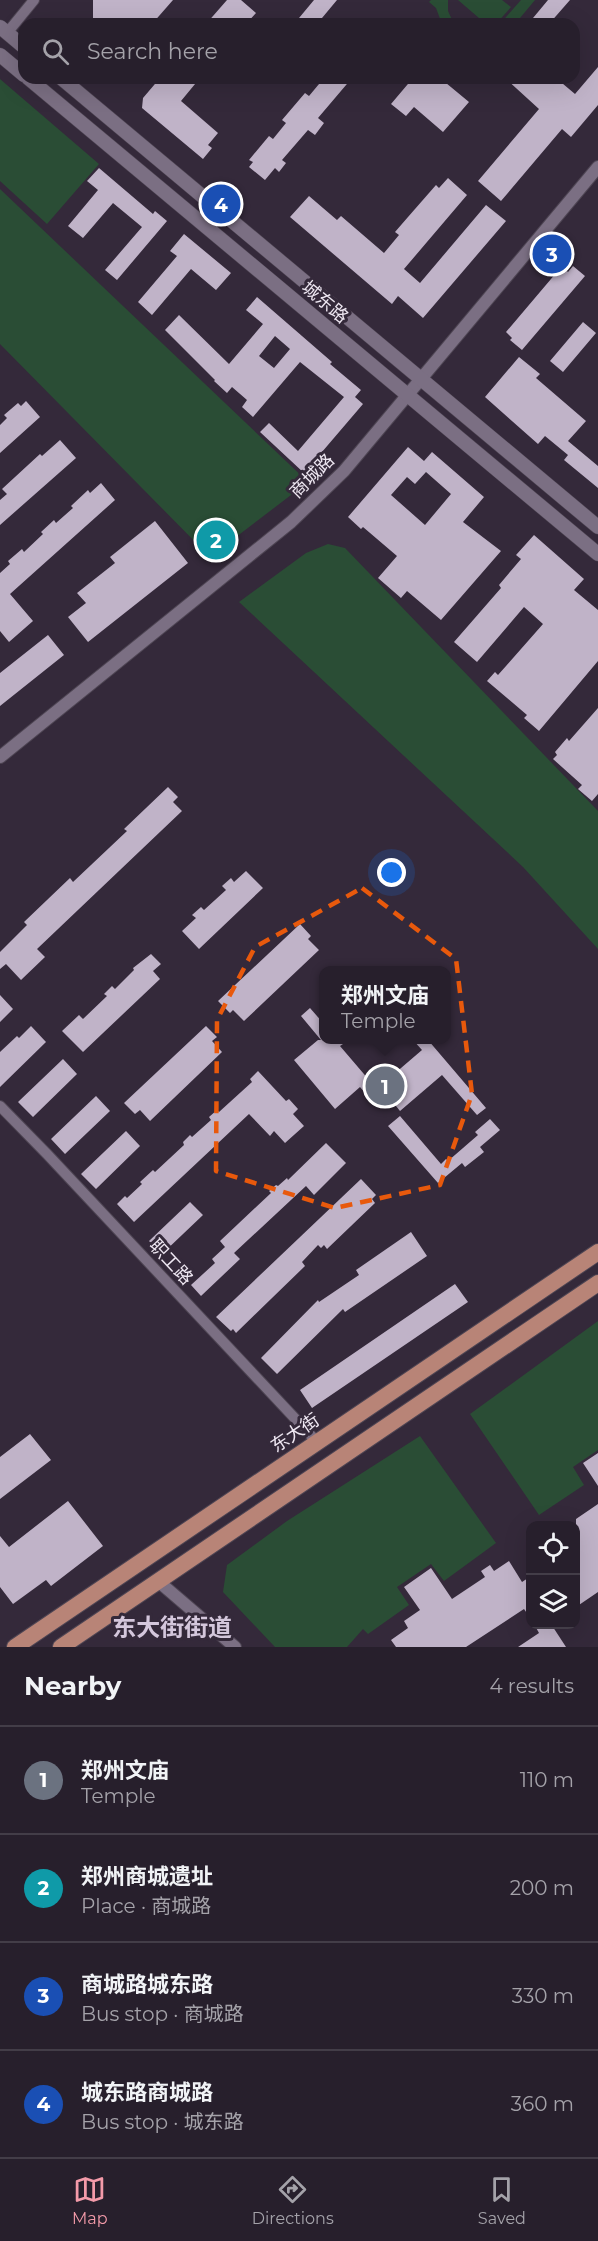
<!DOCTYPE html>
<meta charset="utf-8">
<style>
body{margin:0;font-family:Montserrat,"Noto Sans SC",sans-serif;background:#332c38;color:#f1f3f6}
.controls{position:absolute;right:18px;bottom:18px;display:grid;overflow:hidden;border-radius:12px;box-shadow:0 6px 24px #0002}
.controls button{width:54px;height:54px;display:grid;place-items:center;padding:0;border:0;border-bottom:2px solid #433d48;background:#271f2c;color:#f1f3f6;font:30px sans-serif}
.you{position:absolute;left:392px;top:873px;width:21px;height:21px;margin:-15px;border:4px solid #fff;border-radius:50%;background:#1a73e8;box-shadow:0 0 0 9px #1a73e833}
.badge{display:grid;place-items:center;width:39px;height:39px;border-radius:50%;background:#f39aa9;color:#fff;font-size:20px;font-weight:700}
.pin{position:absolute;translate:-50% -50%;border:3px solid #fff;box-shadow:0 2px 6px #0006}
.popup{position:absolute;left:319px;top:966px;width:132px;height:78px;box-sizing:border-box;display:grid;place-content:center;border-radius:12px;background:#271f2c;filter:drop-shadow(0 2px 4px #0005);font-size:20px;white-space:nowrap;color:#a4a2a9}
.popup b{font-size:22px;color:#f1f3f6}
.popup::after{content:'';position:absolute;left:50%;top:100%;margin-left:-12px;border:12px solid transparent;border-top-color:#271f2c}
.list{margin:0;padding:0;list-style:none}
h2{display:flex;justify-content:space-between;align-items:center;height:78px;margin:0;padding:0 24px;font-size:26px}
h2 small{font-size:20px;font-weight:400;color:#a4a2a9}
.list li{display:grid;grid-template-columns:39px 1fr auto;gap:18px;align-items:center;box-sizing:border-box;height:108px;padding:0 24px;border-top:2px solid #433d48}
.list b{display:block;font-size:22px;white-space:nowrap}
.list p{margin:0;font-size:20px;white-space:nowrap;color:#a4a2a9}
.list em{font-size:20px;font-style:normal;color:#a4a2a9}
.icon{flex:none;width:33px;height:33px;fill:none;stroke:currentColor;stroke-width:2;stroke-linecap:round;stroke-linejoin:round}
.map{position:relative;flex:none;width:598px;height:1647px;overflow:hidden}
.search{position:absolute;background:#271f2c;box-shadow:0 6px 24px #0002;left:18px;right:18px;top:18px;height:66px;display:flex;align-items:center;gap:15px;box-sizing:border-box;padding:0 21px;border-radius:18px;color:#a4a2a9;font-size:22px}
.sheet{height:510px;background:#271f2c}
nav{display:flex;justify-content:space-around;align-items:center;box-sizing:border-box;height:84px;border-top:2px solid #433d48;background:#271f2c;font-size:16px;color:#a4a2a9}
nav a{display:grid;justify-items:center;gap:3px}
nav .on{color:#f39aa9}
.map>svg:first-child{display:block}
.green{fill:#2a4d35}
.building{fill:#c0b3c8;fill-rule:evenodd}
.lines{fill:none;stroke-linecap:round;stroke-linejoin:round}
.minor-casing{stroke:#4e4553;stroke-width:12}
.tertiary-casing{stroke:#4e4553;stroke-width:14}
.secondary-casing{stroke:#4e4553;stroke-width:15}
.primary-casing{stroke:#4e4553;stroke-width:18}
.minor{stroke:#7b6f83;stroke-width:10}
.tertiary{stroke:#7b6f83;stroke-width:12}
.secondary{stroke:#7b6f83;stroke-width:14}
.primary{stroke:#b88477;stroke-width:16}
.marked{fill:none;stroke:#e8590c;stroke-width:4.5;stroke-dasharray:12 8;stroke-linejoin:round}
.labels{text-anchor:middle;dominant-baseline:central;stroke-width:6;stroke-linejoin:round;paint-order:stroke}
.street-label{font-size:18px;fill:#eee7f2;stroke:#34293a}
.district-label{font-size:24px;font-weight:bold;fill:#d4c7dc;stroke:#34293a}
</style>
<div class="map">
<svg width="598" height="1647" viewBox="0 0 598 1647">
<rect width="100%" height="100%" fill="#34293a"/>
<path class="green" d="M431,0h17v11l6,13h-12l-6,-16 -7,-6z
M458,0h44l9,7 -15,17h-10z
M521,0h14l-20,24h-15z
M0,79l99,85 -52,60 -47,-43z
M0,189l308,293 -98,75 -210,-213z
M328,544l17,4 253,263v138l-75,-82 -284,-265 67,-49z
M598,1321v129l-25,17 11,18 -45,30 -69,-101z
M420,1436l76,107 -52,38 -13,-17 -34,23 12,18 -41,29 -5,-5 -16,18h-72l-52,-55 4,-27 60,-44z"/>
<path class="building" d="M93,0h80l-21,24h-52l-7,-6z
M227,0h14l15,13 -10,11h-40z
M314,0h23l-20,24h-23z
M548,0h22l-21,24h-21z
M598,67v38l-27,32 -9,-8 -61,72 -23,-20 61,-72 -34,-31h51l19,16z
M160,78h40l-19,23 37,32 -10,12 4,3 -9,11 -61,-51 1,-10z
M324,78h28l-34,40 6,5 -9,12 -7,-5 -26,30 4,3 -7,9 -4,-4 -10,12 -16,-13 4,-5 -4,-2 20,-24 4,3 13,-16 -4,-3 23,-27 4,3z
M413,78h27l29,24 -26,30 -29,-25 -8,9 -15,-12z
M99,168l54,46 2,-3 12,10 -50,59 -12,-10 37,-43 -29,-24 -30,35 -15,-12 30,-36 -11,-9z
M448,178l19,17 -63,74 16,14 66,-78 20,16 -83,97 -25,-22 -6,8 -102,-87 19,-21 28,24 4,-4 43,37 15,-18 -4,-3 13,-15 28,-32 3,3z
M184,234l47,39 -15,17 -25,-21 -39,46 -14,-13 39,-46 -7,-5z
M562,266l6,6 5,-6 12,10 -63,74 -12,-10 2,-2 -6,-6z
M257,297l75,65 -2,2 31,26 -6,7 8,7 -59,69 -44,-41 9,-9 29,28 46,-54 -44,-35 -47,55 -11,-10 5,-7 -15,-13 -5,6 -13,-12 1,-1 -50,-50 14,-15 50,49 34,-40 -17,-14zM275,336l15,13 -16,19 -15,-12z
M583,322l13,11 -33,39 -13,-11z
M519,357l21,17 -4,4 50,43 -18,20 30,25v22l-34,-28 4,-5 -23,-19 -7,8 -53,-47z
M26,401l14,16 -40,36v-28l7,-7 -3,-3 14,-12 3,3z
M60,440l16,18 -76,67v-25l7,-6 -5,-5 38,-35 2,2z
M408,447l16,14 8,-9 52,45 -21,25 38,29 -60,69 -34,-29 -6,7 -23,-20 19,-22 -34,-29 -2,2 -13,-12zM426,472l25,22 -26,31 -34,-30 16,-18 8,7z
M101,483l14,17 -105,94 23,27 -24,21 -9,-11v-58l10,-9 -2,-3 14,-12 2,3 19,-18 -2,-2 13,-12 2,3 17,-15 -2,-2 17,-16 2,3z
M155,521l33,42 -100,79 -20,-25 18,-14 -9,-10 38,-30 -5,-6z
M534,535l50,44 -10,11 24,20v51l-59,70 -15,-13 3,-3 -40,-34 8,-9 3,3 45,-51 -19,-17 -47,55 -23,-20 47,-54 -2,-3 22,-26 -5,-4z
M48,635l16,20 -64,51v-33z
M598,708v86l-6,7 -14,-12 4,-4 -29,-26 4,-4 -2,-3 12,-14 2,3z
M168,787l10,10 -5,5 9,9 -145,138 8,8 -24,23 -15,-16 -6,5v-17l27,-27 -3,-3 46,-44 3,4 54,-51 -3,-2z
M246,871l17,17 -64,61 -17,-18 14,-13 -4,-3 9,-8 3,3 22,-20 -4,-4 9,-8 3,4z
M300,924l11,12 -3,3 11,11 -75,71 -11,-11 -3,3 -12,-12z
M151,954l10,10 -8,7 7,8 -77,73 -21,-21 17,-16 4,4 24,-23 -3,-2 8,-8 3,3 19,-19 -1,-2z
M0,995l13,14 -13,13z
M310,1008l14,16v16h25l-9,6 35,41 -9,7 -6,-7 -25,22 -41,-49 24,-20h3l-20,-24z
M31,1026l15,16 -46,45v-35l17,-16 2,2z
M206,1026l11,11 -5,4 10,11 -72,69 -10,-11 -5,4 -11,-11z
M413,1040h15l58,68 -9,7 -35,-40 -42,36 -20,-25 42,-36z
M63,1059l14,15 -44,43 -15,-15z
M258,1071l28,30 3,-2 9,10 -5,5 11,12 -19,17 -11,-12 -4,5 -21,-22 -115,108 -17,-18 8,-8 2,2 15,-14 -2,-2 13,-12 2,2 29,-27 -1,-3 7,-7 2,2 19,-17 -2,-3 8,-7 2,2 33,-30 -2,-3z
M96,1096l14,15 -45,43 -14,-15z
M400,1116l41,48 5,-5 2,2 30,-26 -3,-3 15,-13 10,11 -20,17 4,5 -19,15 -3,-4 -24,20 -50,-57z
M126,1131l14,15 -44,43 -15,-15z
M326,1143l20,20 -32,32 -8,-9 -72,67 6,6 -39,37 -10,-11 24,-22 -3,-4 13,-12 -5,-6 51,-48 -2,-2 7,-6 2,1 9,-8 1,2z
M361,1179l15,16 -4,4 3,4 -48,46 -3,-4 -3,3 -3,-3 -16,17 3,4 -69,67 -3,-4 -2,2 -15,-14z
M190,1202l13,13 -41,39 -13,-13z
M411,1232l16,24 -82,56 -2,-3 -66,65 -16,-16 57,-58 1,2 40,-27 -3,-5z
M455,1284l13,18 -156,106 -12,-18z
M30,1434l21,26 -51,39v-42z
M598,1453v33l-15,-23z
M68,1501l35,45 -52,40 -5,-6 -33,24 -13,-17v-51l9,11z
M598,1504v88l-22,15v-88z
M509,1561l13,21 9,-6v43l-7,-10 -58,38h-70l-5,-7 17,-12 -4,-7 16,-11 -16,-23 27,-19 21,31 33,-22 -4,-6 9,-6 4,6z
M534,1624h17l15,23h-48l21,-14z"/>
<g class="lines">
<g class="minor-casing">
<path id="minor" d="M7,33l27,-33
M0,1106l47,48 270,288"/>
</g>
<g class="tertiary-casing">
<path id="tertiary" d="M0,757l291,-235 53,-51 254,-304
M158,1581l77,66"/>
</g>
<g class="secondary-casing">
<path id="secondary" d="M0,27l24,20
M0,55l24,20
M28,78l570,476
M61,78l537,449"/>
</g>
<g class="primary-casing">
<path id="primary" d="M15,1647l583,-395
M61,1647l537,-364"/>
</g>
<use href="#minor" class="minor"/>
<use href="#tertiary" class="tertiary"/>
<use href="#secondary" class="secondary"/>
<use href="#primary" class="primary"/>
</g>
<path class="marked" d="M362,888l94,71 16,135 -32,91 -105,23 -119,-37 1,-151 38,-73z"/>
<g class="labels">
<g class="street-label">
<text transform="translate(325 302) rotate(40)">城东路</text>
<text transform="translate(312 476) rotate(-45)">商城路</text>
<text transform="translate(171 1262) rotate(47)">职工路</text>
<text transform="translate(295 1433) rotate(-34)">东大街</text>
</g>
<g class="district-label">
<text x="172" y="1627">东大街街道</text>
</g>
</g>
</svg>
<div class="controls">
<button><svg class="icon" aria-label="locate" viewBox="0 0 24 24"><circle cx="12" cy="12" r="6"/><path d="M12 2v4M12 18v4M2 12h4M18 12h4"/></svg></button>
<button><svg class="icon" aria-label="layers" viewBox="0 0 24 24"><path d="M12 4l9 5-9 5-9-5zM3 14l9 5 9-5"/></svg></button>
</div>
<div class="you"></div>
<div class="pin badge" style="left:385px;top:1086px;background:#6b7280">1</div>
<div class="popup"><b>郑州文庙</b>Temple</div>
<div class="pin badge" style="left:216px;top:540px;background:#0f9aa8">2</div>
<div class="pin badge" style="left:552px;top:254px;background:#1a4fb4">3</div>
<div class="pin badge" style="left:221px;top:204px;background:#1a4fb4">4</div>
<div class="search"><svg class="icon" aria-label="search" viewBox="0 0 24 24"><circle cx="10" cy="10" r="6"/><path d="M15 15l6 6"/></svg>Search here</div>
</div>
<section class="sheet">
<h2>Nearby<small>4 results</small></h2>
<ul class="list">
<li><span class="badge" style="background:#6b7280">1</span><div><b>郑州文庙</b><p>Temple</p></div><em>110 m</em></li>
<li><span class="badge" style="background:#0f9aa8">2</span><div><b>郑州商城遗址</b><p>Place · 商城路</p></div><em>200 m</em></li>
<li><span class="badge" style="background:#1a4fb4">3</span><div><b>商城路城东路</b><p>Bus stop · 商城路</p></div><em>330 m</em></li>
<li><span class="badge" style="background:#1a4fb4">4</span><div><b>城东路商城路</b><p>Bus stop · 城东路</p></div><em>360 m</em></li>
</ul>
</section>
<nav>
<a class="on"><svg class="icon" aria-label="map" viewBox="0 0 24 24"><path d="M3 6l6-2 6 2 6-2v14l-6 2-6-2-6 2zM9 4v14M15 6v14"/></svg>Map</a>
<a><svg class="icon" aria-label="directions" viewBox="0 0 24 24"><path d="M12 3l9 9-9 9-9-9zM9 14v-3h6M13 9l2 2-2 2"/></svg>Directions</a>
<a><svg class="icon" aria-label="saved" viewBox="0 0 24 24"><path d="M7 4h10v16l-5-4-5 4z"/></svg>Saved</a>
</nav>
